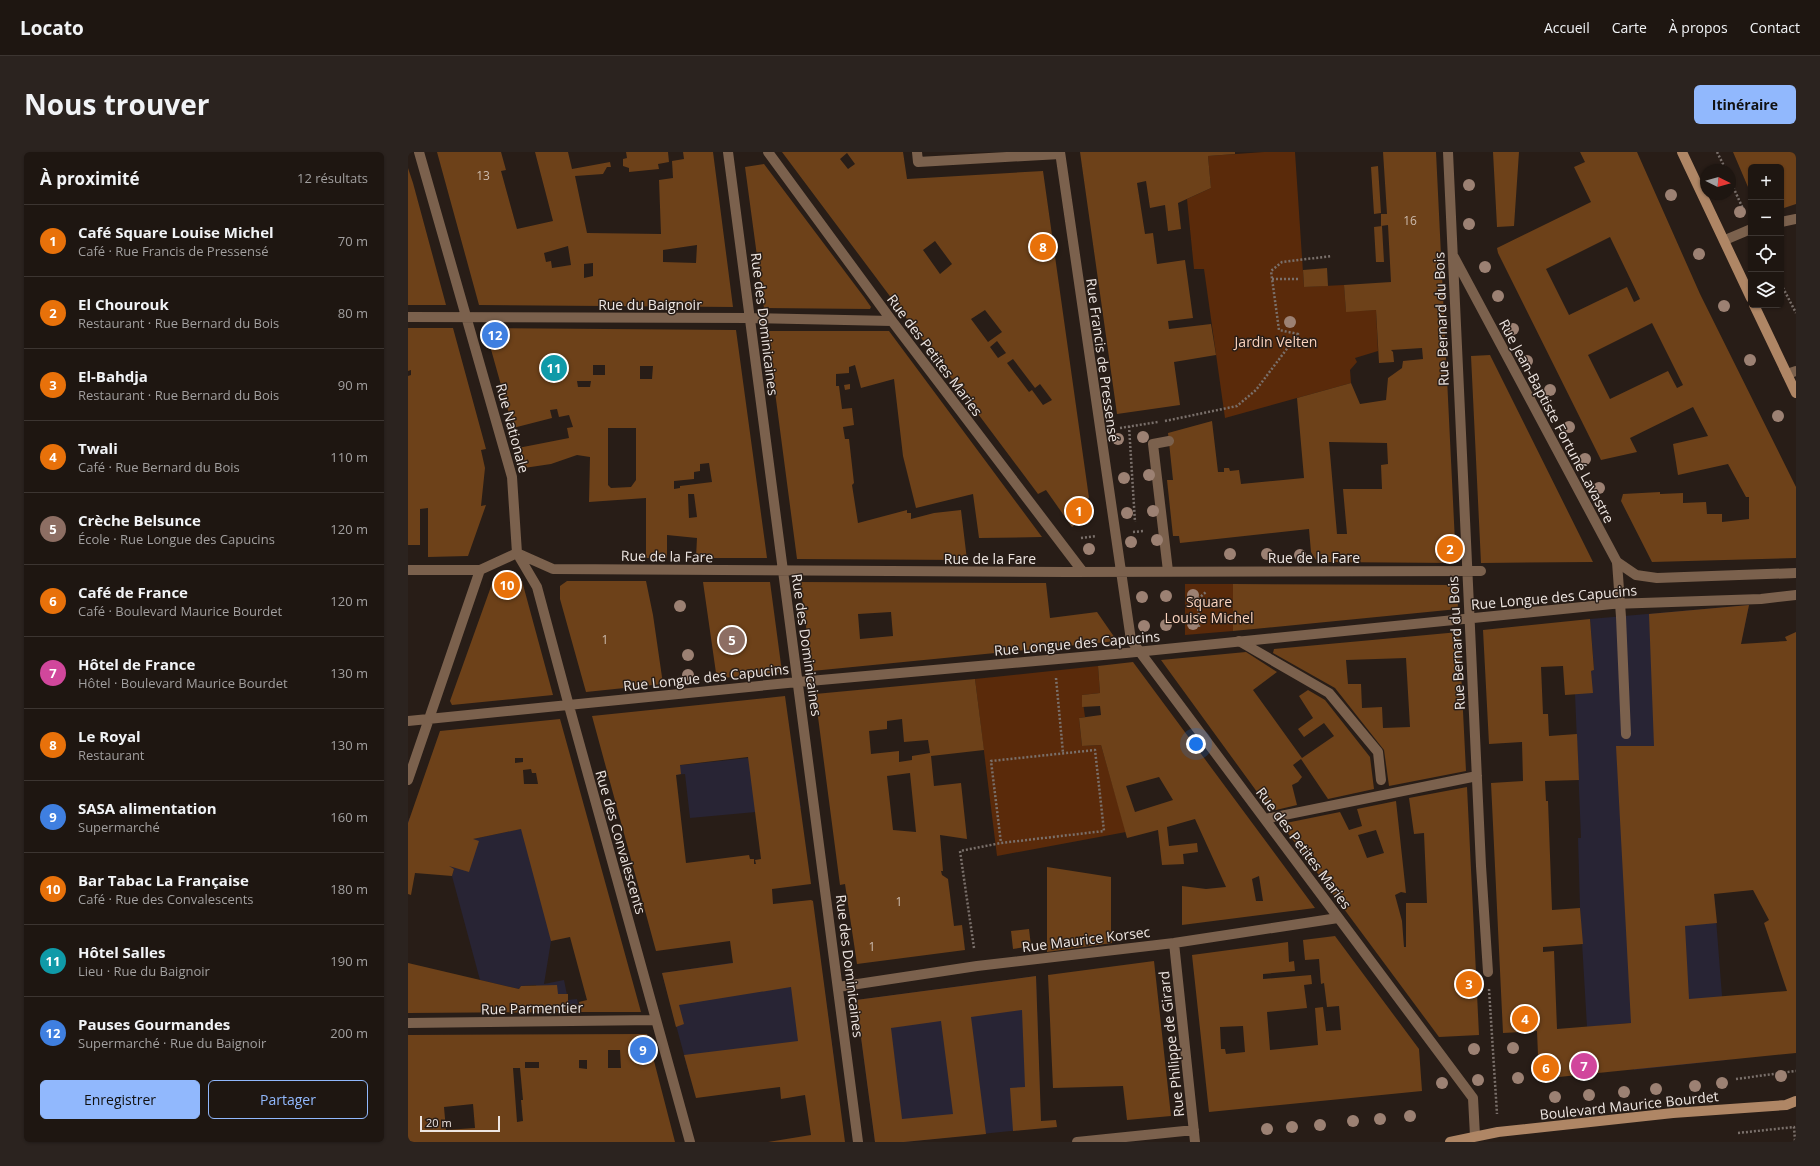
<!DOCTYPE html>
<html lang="fr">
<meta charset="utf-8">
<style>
body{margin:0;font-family:"Open Sans",sans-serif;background:#2b231f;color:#f1f3f6}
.controls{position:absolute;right:12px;top:12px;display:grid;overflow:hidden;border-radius:6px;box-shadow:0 1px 3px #0004}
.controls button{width:36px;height:36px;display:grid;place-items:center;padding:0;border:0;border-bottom:1px solid #3c3531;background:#1e1611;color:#f1f3f6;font:20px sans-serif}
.compass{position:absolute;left:1292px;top:12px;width:36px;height:36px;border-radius:50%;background:#1e1611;box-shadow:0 1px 3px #0004;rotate:95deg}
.scale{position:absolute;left:12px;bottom:10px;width:80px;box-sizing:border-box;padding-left:4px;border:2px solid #ede5e1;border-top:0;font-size:11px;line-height:14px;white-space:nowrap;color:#ede5e1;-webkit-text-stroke:3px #281d17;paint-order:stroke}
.you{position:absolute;left:788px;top:592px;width:14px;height:14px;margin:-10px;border:3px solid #fff;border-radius:50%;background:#1a73e8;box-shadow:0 0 0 6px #1a73e833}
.badge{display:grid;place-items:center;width:26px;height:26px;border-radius:50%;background:#91b8fd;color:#fff;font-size:13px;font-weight:700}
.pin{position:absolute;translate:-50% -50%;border:2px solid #fff;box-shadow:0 1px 4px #0006}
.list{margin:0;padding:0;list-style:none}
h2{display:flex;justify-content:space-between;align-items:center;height:52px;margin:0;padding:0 16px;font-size:17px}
h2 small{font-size:13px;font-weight:400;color:#a19f9f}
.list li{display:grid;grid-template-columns:26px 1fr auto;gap:12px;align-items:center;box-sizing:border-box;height:72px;padding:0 16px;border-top:1px solid #3c3531}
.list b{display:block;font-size:15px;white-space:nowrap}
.list p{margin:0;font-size:13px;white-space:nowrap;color:#a19f9f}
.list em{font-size:13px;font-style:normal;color:#a19f9f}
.actions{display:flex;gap:8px;padding:12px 16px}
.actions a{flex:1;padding:9px 0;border:1px solid #91b8fd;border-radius:6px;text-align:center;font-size:14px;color:#91b8fd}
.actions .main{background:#91b8fd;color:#111}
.icon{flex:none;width:22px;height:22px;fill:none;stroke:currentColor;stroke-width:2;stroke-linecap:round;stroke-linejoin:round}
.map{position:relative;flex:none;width:1388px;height:990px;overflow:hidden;border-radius:6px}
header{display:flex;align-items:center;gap:24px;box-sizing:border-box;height:56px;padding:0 20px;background:#1e1611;border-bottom:1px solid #3c3531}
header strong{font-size:19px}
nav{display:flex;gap:22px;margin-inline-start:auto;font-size:14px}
.intro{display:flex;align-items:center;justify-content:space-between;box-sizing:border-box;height:96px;padding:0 24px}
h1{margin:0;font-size:28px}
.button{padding:10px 18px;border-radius:6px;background:#91b8fd;color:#111;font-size:14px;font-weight:700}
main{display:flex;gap:24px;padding:0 24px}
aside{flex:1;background:#1e1611;border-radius:6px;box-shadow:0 1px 3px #0004}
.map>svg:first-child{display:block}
.education{fill:#282434}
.green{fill:#5a2a0a}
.building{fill:#6d4119;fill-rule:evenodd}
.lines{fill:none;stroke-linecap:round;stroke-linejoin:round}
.path{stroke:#7a706b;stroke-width:2.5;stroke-dasharray:2 2;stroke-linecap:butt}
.lane{stroke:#7b614d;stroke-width:10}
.street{stroke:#7b614d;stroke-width:10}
.secondary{stroke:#af8665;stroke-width:10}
.tree{fill:#9c8173}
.labels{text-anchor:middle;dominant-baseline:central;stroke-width:3;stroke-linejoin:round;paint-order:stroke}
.number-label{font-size:12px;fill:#cdbcaf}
.street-label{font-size:14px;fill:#ede5e1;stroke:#281d17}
.park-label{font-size:14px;fill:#fad3be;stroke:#281d17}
</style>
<header>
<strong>Locato</strong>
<nav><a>Accueil</a><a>Carte</a><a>À propos</a><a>Contact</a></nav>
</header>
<div class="intro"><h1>Nous trouver</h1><a class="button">Itinéraire</a></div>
<main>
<aside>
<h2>À proximité<small>12 résultats</small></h2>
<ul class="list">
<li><span class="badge" style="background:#e8710a">1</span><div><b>Café Square Louise Michel</b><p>Café · Rue Francis de Pressensé</p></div><em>70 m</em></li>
<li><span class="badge" style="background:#e8710a">2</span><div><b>El Chourouk</b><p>Restaurant · Rue Bernard du Bois</p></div><em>80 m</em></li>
<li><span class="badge" style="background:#e8710a">3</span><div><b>El-Bahdja</b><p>Restaurant · Rue Bernard du Bois</p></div><em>90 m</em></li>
<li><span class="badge" style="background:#e8710a">4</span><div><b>Twali</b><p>Café · Rue Bernard du Bois</p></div><em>110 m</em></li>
<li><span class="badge" style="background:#8d6e63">5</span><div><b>Crèche Belsunce</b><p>École · Rue Longue des Capucins</p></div><em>120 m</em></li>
<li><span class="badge" style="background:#e8710a">6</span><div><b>Café de France</b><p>Café · Boulevard Maurice Bourdet</p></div><em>120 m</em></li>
<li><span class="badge" style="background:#d1479c">7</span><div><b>Hôtel de France</b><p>Hôtel · Boulevard Maurice Bourdet</p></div><em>130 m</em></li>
<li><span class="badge" style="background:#e8710a">8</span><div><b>Le Royal</b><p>Restaurant</p></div><em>130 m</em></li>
<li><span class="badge" style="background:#3f7fe0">9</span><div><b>SASA alimentation</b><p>Supermarché</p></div><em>160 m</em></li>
<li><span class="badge" style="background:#e8710a">10</span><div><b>Bar Tabac La Française</b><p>Café · Rue des Convalescents</p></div><em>180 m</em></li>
<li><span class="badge" style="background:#0f9aa8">11</span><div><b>Hôtel Salles</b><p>Lieu · Rue du Baignoir</p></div><em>190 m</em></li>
<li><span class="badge" style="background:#3f7fe0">12</span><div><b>Pauses Gourmandes</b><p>Supermarché · Rue du Baignoir</p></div><em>200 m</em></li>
</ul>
<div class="actions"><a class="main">Enregistrer</a><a>Partager</a></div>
</aside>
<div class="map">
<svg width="1388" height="990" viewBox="0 0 1388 990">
<rect width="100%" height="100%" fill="#281d17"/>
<path class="education" d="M1341,453l-9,42 -26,246 13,167 -93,10 -4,-47 -43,4 -7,-119 -2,-70h3l-6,-144 16,-23 3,-1 -4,-51z
M385,601l8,55 -111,10 -5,-44 -11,1 -1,-9z
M178,663l-35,126 -7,43 20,-4 4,20 9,-1 3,13h-40l-4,-27 -15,1 -2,3 -39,-9 -28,-104 2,-7 -46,-15v-31l1,-5 64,21z
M411,798l15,109 -144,18 -28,-104z
M628,824l5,152 -137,14h-29l-19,-142z"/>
<path class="green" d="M856,0h31l9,135 40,-2 2,26 30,-1 2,41 -23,7 2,4 -7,8 1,13 -126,35 -21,-149h-10l-7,-70 24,-11 -3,-32z
M777,432h48v47l-48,4z
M690,514l2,27 -18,2 3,22 -6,1 3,28 19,-1 25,87 -129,24 -22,-177z"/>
<path class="building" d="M29,0h64l5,18 -5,1 16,58 36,-8 -18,-69h33l4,17 38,-7 1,5h-4l-4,7 -28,2 12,57 74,1 -2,-54 14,-2 -1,-17 12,-2 -1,-7h30l20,155 -254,-2zM289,93l-1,18 -33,-1v-12zM160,94l3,19 -19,3 -1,-7 -5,1 -2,-9zM185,111v13l-9,2v-14z
M218,0h42l1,10 -11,2 1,5 -30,3v-4l-6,-2v-7l4,-1z
M374,0h121l4,27 136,-8 35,249 11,78 -2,1 2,16 -17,12 -26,-37 -8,4zM439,1l8,11 -7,5 -8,-10zM527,89l17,23 -12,10 -17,-24zM577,158l17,22 -14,10 -17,-23zM589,189l9,12 -8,5 -8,-11zM605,207l22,29 5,-4 12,16 -9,5 -11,-15 -3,2 -22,-29z
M672,0h155v2l-27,2 3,32 -33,15 3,26 -13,2 -3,-26 -15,3 -4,-27 -9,2 8,51 8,-1 4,31 28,-4 8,58 -25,3 1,8 42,-5 5,31 -42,7 6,43 -63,9z
M975,0h53l20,411 -135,-1 -5,-2 -5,-8 -2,-23 -129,14 -1,-7h-6l-6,-56h6l-5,-47 44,-12 6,51h6v-4h5l1,3 9,-1 2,14 63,-6 -7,-80 54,-15 9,21 26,-4 2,-22 14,-10 1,-7 20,-2 -1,-11 -31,2 2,2 1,10 -15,1 -3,-53 -30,2 -2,-27 47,-3 -3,-57 -7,1v-12h6zM921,290l58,1 1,21 -7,1 1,24h-39l4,45h-10z
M1085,0h26l-5,74 -17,1z
M1172,0h57l63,142 96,193v71l-144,4 -31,-61 2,-7 37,-2v2l23,-1v10l23,-1 1,12h15v8l27,-3v-22h-3l-18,-33 -50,11 -5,-31 35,-8 -15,-29 -63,31 7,14 -36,8 -103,-207 -1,-5 94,-46 -17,-35 11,-5zM1202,85l30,62 -6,3 -7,-15 -58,28 -23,-46zM1244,171l31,62 -6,3 -9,-17 -58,28 -22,-44z
M1325,0h63v52l-15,5v-42h-30v27z
M356,12l100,133 7,10 -1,2 -106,-1 -19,-141z
M970,14l3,47 -7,1 -3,-47z
M0,16l5,15 33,122h-38z
M974,74l2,36h-8l-2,-35z
M919,116l1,18 -24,1 -1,-17z
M0,176h45l33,121 -5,1 4,18 -4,38 5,-1 -18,51 -40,1v-49l-8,1v36h-12v-169l3,-1v-5l-3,1z
M77,176l251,2 31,228h-71l1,-20 -30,-3v23h-21v-60l-57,4 1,-45 -13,-2 -26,9 -27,4 -6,-20 51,-10 -2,-10 6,-1 -4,-12 -10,2 -2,-8 -7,1 2,8 -39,10zM185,213h12v10h-12zM232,214h13l-1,13h-12zM169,229h14l-1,6h-12zM200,276h28v52l-5,7 -20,1 -3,-3zM301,311l3,19 -32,4v2l-6,1v-8l20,-2v-7l6,-1v-7zM280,342h6l3,23 -8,1z
M359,179h122l153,206 -63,1 -6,-44 -57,14 -13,-52 -9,-77 -33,9 -6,-23 -6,2v6l-13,1v12h3l3,23 10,-1 2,17 -11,2 2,12h4l5,44 -2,2 6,38 49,-13v3h4v6l23,-6 27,-3 6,50 -170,-1z
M1082,203l103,207 -112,1 -10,-207z
M442,232v5l-5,1 -1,-5z
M85,429h29l31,114 -101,10 -2,-4z
M159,429h79l7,34 10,69 -77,8 -26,-93v-13z
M295,430h67l12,90 -69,7v-5l3,-1z
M392,430l246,1 4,35 47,-6 20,29 -305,30zM483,460l2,24 -33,3 -2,-25z
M825,432l224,1 1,24 -225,22z
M1341,453l-8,39 46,-3 -2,-4 11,-5v421l-257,26 -2,-48 -34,2 -12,-250 32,-2 -1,-39 -33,2 -6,-114 107,-11 4,51 -3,1 2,22 -28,2 -2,-29 -22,1 2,47h5l1,22 28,-2 2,46 -34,1 1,20h2l4,109 28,-2 3,36 -40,3v5l11,-1 3,78 74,-6 -15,-277h38l-5,-132zM1345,738l16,30 -5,3 23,68 -98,8 -4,-73 32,-3 -3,-29z
M1051,480l7,139 -77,15 -5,-36 -49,-62 -62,-35 1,-4zM998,506l4,69 -27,1 -1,-21 -20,1 -1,-24h-13l-2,-24z
M838,500l31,20 -24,18 49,68 32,-22 -10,-13 -20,14 -6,-8 15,-11 -14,-22 9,-6 17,10 45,57 4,32 -46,10 -27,-40 -8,6 9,12 -4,5 -6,3 5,20 -21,5 -8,-3 -107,-147z
M725,510l137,185 45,61 -133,17v-39l24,3 20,-2 -31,-68 -28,8 2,19 28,-3 1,9 -15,2 1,10 -22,1 -4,-35 -31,8 -26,-93 -19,1 -3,-28 22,-3 -1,-9 -18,1v-12l18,-2 -2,-27zM751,625l14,23 -38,12 -9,-26zM851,724l4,25h-7l-4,-22z
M567,527l9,71 -53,6 3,30 27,-3 6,56 -27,-4 3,36h-2l1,4 6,4 6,47 8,-1 3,25 -108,14 -12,-80 -5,1 -25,-191zM494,567l2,23 24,-2 2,13 -18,3v4l-13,2v-11l-28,3 -2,-23 18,-2v-8zM502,621l6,59 -23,-2 -6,-54z
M377,544l26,188 -39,5 1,15 38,-4 2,1 32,241h-77l43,-7 -6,-40 -24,4 -1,-12 -84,11 -12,-43 114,-14 -7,-54 -112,18 5,19 -8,3 -14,-54 71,-10 -3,-22 -74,10 -64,-235zM340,605l13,102 -6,1 1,4h-2v-5h-4l-1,-4 -63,8 -10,-88 5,-1 -1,-9z
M152,567l10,36 71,257h-60l-2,-10 8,-2 -17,-63 -19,4 -30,-112 -48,10 6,2 -10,31 -20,-6 5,3 -2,7 -37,-3 -4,22 -3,-1v-71l32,-92zM107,606h8v4l-8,1zM123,617l1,4h4l2,11h-14l-1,-14z
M1059,635l12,248 -40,2 -158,-213 59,-12 9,18 13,-4 -5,-17 39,-8 10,92 -5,-1 -6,3 7,26 2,26h2v-44h21l-3,-70 -10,1 -5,-36zM968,678l8,23 -17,5 -9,-23z
M639,715l64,10v58l1,8 -65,9z
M621,777l2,17 -18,3 -2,-18z
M927,784l84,113 3,42 -213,21 -17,-157 96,-13 1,20 5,-1 1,10 -32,3v5l48,-4 1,9 -8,1 3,23 -40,4 3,38 48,-5 -3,-37 8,-1 3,24 15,-1 -2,-24 -12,1 -3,-24 -3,1 -2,-25 -14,1 -2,-20zM835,874l2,26 -19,2 -1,-5h-4l-1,-22z
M746,809l17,155 -44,4 -4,-34 -70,2 -5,-113z
M0,811l111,26 2,-3 36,-1 1,9h10v18l-160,1z
M628,824l5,145 15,-1 1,7 -44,4 -3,-43 15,-1 -3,-77 -51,7 15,117 -82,8h-29l-19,-142zM533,869l12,93 -51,5 -11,-91z
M239,882l28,108h-267v-107zM200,898h12l1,18h-13zM171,908h8v9l-8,-1zM117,910h14v6h-14zM105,916h7l3,32h-2l2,21 -6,1zM65,952l2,24 -29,2 -2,-23z"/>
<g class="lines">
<path class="path" d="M1309,0l9,18
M1322,28l14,31
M864,127h28
M1373,132l15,29
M757,269l72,-15 19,-16 42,-56 -19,-4 -8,-59 11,-9 50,-6
M721,274l6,96
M712,276l38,-6
M725,380l11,-1
M673,386l15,-2
M791,475l-1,-28 8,-7
M648,526l7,75
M566,796l-14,-97 41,-8 103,-12 -9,-81 -104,11 10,82
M1081,837l8,125
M1328,927l60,-8
M1330,981l56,-6 1,14"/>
<path class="lane" d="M1209,410l4,55 5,117
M760,419l-15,-127 16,-3
M831,489l90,52 49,59 3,28"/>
<path class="street" d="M11,0l93,325 5,76 20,34 32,119 121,436
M320,0l130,990
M360,0l124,169 191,251
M509,0l1,10 142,-8
M652,0l71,488 342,458 2,38
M1040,0l33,714 7,106
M1373,70l15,-3
M1317,88l26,-11
M1046,105l163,305 19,13 21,3 139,-5
M0,165l342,1 142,3
M1379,222l9,-3
M109,401l36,16 515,3 413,-1
M0,418h72l37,-17
M0,569l390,-39 328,-29 486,-49 149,-5 35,-4
M0,628l72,-210
M857,667l212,-43
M766,791l21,199
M430,835l139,-21 197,-23 164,-25
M0,871l248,-3
M669,990l117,-12"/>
<path class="secondary" d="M1274,0l69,146
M1346,153l42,88
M1042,990l48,-10 175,-19 113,-8 10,-4"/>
</g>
<g class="tree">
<circle cx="1061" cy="33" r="6"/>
<circle cx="1263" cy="43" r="6"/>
<circle cx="1332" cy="60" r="6"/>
<circle cx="1061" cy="72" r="6"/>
<circle cx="1291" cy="102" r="6"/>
<circle cx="1077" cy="115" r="6"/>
<circle cx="1090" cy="144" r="6"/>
<circle cx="1316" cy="154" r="6"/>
<circle cx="882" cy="170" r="6"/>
<circle cx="1105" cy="177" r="6"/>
<circle cx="1342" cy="208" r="6"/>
<circle cx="1119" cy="209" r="6"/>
<circle cx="1142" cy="238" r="6"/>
<circle cx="1370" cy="264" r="6"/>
<circle cx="1161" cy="275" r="6"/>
<circle cx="735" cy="285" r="6"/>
<circle cx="710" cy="287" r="6"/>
<circle cx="1177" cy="307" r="6"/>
<circle cx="741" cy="323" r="6"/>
<circle cx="716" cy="326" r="6"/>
<circle cx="1191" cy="336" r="6"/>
<circle cx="745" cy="359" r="6"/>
<circle cx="719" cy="361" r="6"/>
<circle cx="749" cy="388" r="6"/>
<circle cx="723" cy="390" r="6"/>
<circle cx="681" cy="397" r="6"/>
<circle cx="822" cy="402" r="6"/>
<circle cx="859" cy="402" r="6"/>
<circle cx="892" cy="403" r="6"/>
<circle cx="785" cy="443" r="6"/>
<circle cx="758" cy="444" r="6"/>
<circle cx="734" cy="445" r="6"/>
<circle cx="272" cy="454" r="6"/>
<circle cx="785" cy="472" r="6"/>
<circle cx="758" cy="473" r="6"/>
<circle cx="736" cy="474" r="6"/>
<circle cx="280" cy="503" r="6"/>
<circle cx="280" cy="523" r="6"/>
<circle cx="1105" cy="896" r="6"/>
<circle cx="1066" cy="897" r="6"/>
<circle cx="1373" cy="924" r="6"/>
<circle cx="1110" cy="926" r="6"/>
<circle cx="1070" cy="928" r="6"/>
<circle cx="1034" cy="931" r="6"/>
<circle cx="1314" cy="931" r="6"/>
<circle cx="1287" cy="934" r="6"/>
<circle cx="1248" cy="937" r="6"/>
<circle cx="1216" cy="940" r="6"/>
<circle cx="1181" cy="943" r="6"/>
<circle cx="1147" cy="945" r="6"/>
<circle cx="1002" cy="964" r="6"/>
<circle cx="972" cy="967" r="6"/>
<circle cx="945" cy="969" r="6"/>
<circle cx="912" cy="973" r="6"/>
<circle cx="884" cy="975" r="6"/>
<circle cx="859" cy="977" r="6"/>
</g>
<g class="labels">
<g class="number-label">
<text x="75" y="23">13</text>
<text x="1002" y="68">16</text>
<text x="197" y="487">1</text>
<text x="491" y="749">1</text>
<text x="464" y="794">1</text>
</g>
<g class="street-label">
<text x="242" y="152">Rue du Baignoir</text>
<text transform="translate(1033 167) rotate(-92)">Rue Bernard du Bois</text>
<text transform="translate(357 172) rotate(83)">Rue des Dominicaines</text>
<text transform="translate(527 203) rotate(53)">Rue des Petites Maries</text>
<text transform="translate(695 208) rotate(82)">Rue Francis de Pressensé</text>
<text transform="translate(1149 269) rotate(62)">Rue Jean-Baptiste Fortuné Lavastre</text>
<text transform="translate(105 276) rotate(75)">Rue Nationale</text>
<text transform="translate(259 404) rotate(1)">Rue de la Fare</text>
<text x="906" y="405">Rue de la Fare</text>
<text x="582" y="406">Rue de la Fare</text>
<text transform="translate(1146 445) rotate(-5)">Rue Longue des Capucins</text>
<text transform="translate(669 491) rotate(-5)">Rue Longue des Capucins</text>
<text transform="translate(1048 491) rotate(-93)">Rue Bernard du Bois</text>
<text transform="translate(399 493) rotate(82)">Rue des Dominicaines</text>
<text transform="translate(298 525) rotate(-6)">Rue Longue des Capucins</text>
<text transform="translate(213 690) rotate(74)">Rue des Convalescents</text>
<text transform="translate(896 696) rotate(53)">Rue des Petites Maries</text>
<text transform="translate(678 787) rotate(-7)">Rue Maurice Korsec</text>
<text transform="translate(442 814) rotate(83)">Rue des Dominicaines</text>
<text transform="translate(124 856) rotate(-1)">Rue Parmentier</text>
<text transform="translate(763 892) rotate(-96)">Rue Philippe de Girard</text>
<text transform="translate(1221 953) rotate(-6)">Boulevard Maurice Bourdet</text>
</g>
<g class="park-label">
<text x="868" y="189">Jardin Velten</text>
<text x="801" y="449">Square<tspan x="801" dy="16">Louise Michel</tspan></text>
</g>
</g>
</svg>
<div class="controls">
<button>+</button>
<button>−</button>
<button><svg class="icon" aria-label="locate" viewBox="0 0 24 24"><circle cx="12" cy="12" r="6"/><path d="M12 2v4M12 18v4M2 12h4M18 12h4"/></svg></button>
<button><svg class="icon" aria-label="layers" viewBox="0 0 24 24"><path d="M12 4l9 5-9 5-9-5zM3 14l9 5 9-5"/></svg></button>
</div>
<svg class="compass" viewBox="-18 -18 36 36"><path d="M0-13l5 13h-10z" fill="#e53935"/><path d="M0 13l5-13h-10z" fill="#a19f9f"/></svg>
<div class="scale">20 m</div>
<div class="you"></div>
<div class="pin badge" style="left:671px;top:359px;background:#e8710a">1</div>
<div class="pin badge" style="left:1042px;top:397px;background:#e8710a">2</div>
<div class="pin badge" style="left:1061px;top:832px;background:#e8710a">3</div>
<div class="pin badge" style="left:1117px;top:867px;background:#e8710a">4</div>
<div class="pin badge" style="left:324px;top:488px;background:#8d6e63">5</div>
<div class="pin badge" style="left:1138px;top:916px;background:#e8710a">6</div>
<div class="pin badge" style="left:1176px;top:914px;background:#d1479c">7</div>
<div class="pin badge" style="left:635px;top:95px;background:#e8710a">8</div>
<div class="pin badge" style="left:235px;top:898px;background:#3f7fe0">9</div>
<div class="pin badge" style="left:99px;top:433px;background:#e8710a">10</div>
<div class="pin badge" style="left:146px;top:216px;background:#0f9aa8">11</div>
<div class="pin badge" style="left:87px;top:183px;background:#3f7fe0">12</div>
</div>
</main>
